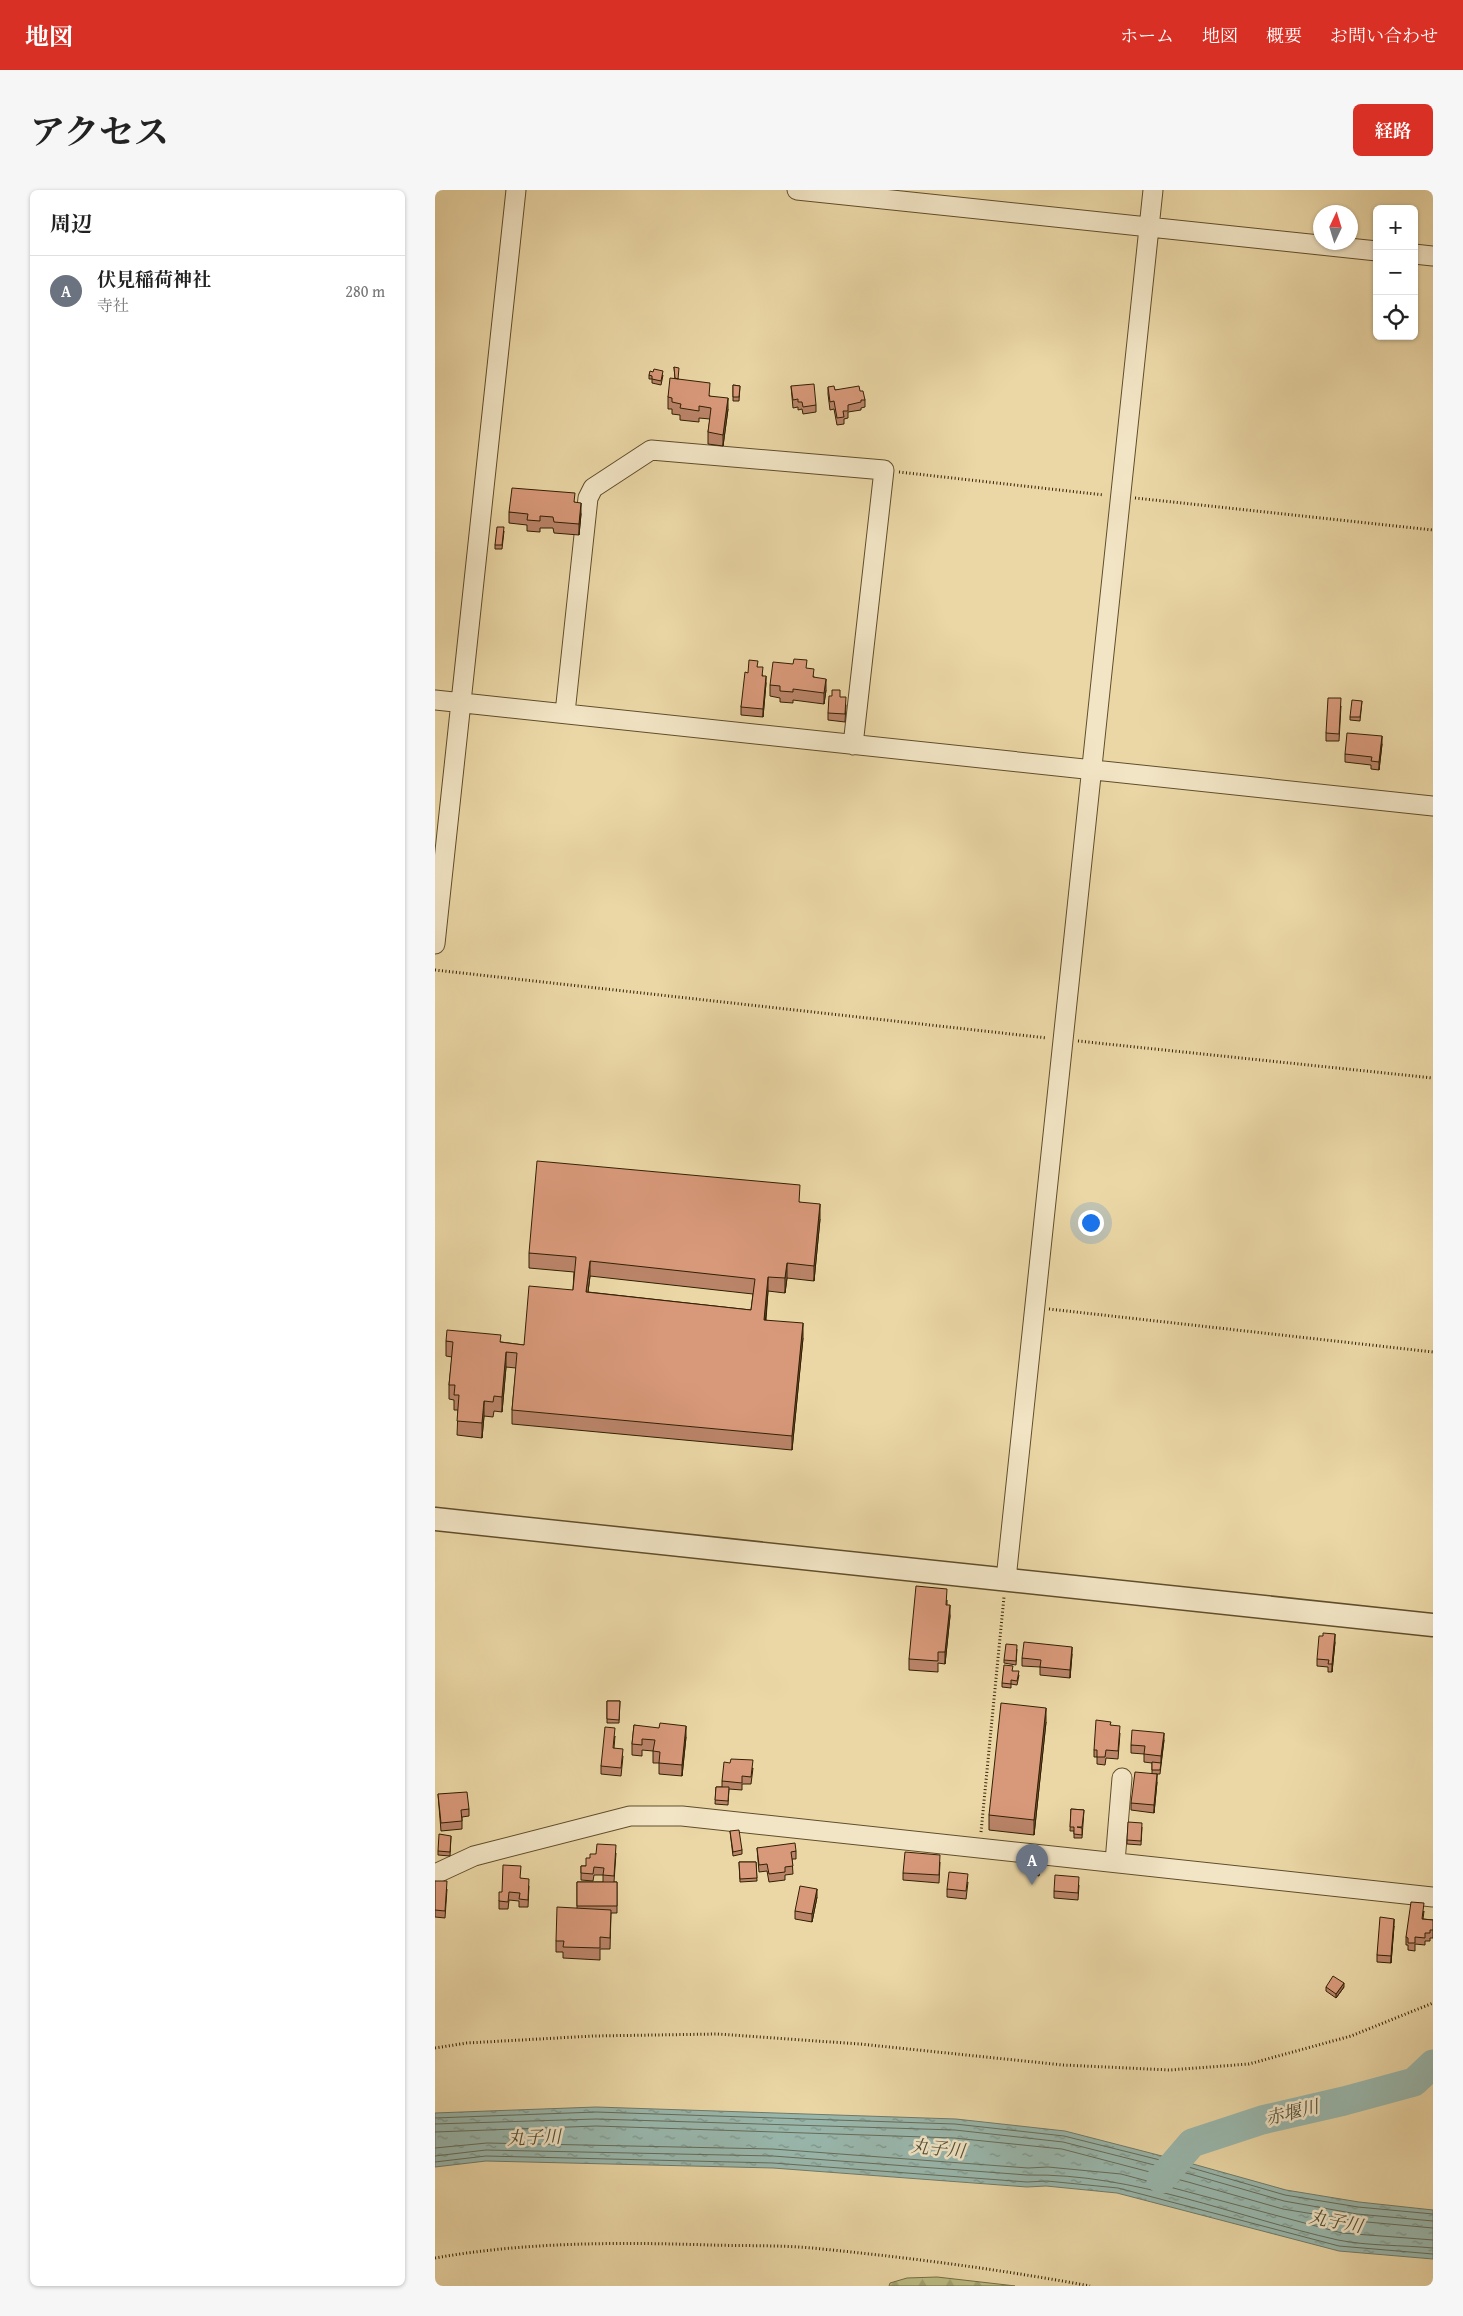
<!DOCTYPE html>
<html lang="ja">
<meta charset="utf-8">
<style>
body{margin:0;font-family:"Gentium Book Plus","Noto Serif JP",serif;background:#f6f6f6;color:#222}
.controls{position:absolute;right:15px;top:15px;display:grid;overflow:hidden;border-radius:8px;box-shadow:0 1px 4px #0004}
.controls button{width:45px;height:45px;display:grid;place-items:center;padding:0;border:0;border-bottom:1px solid #e0e0e0;background:#fff;color:#222;font:25px sans-serif}
.compass{position:absolute;left:878px;top:15px;width:45px;height:45px;border-radius:50%;background:#fff;box-shadow:0 1px 4px #0004;rotate:4deg}
.you{position:absolute;left:655px;top:1032px;width:18px;height:18px;margin:-12px;border:4px solid #fff;border-radius:50%;background:#1a73e8;box-shadow:0 0 0 8px #1a73e833}
.badge{display:grid;place-items:center;width:32px;height:32px;border-radius:50%;background:#d93025;color:#fff;font-size:16px;font-weight:700}
.pin{position:absolute;translate:-50% -41px;filter:drop-shadow(0 1px 2px #0008)}
.pin::after{content:'';position:absolute;top:26px;width:18px;height:15px;background:inherit;clip-path:polygon(0 0,100% 0,50% 100%)}
.list{margin:0;padding:0;list-style:none}
h2{display:flex;justify-content:space-between;align-items:center;height:65px;margin:0;padding:0 20px;font-size:21px}
h2 small{font-size:16px;font-weight:400;color:#767676}
.list li{display:grid;grid-template-columns:32px 1fr auto;gap:15px;align-items:center;box-sizing:border-box;height:70px;padding:0 20px;border-top:1px solid #e0e0e0}
.list b{display:block;font-size:19px;white-space:nowrap}
.list p{margin:0;font-size:16px;white-space:nowrap;color:#767676}
.list em{font-size:16px;font-style:normal;color:#767676}
.icon{flex:none;width:28px;height:28px;fill:none;stroke:currentColor;stroke-width:2;stroke-linecap:round;stroke-linejoin:round}
.map{position:relative;flex:none;width:998px;height:2096px;overflow:hidden;border-radius:8px}
header{display:flex;align-items:center;gap:30px;box-sizing:border-box;height:70px;padding:0 25px;background:#d93025;color:#fff}
header strong{font-size:24px}
nav{display:flex;gap:28px;margin-inline-start:auto;font-size:18px}
.intro{display:flex;align-items:center;justify-content:space-between;box-sizing:border-box;height:120px;padding:0 30px}
h1{margin:0;font-size:35px}
.button{padding:12px 22px;border-radius:8px;background:#d93025;color:#fff;font-size:18px;font-weight:700}
main{display:flex;gap:30px;padding:0 30px}
aside{flex:1;background:#fff;border-radius:8px;box-shadow:0 1px 4px #0004}
.map>svg:first-child{display:block}
.forest{fill:url(#forest-firs);stroke:#766e44}
.water{fill:url(#water-ripples);stroke:#707b6a}
.lines{fill:none;stroke-linecap:round;stroke-linejoin:round}
.shore{stroke:#666c59;stroke-width:1}
.river{stroke:#99b8ae;stroke-width:29}
.minor-casing{stroke:#604e2c;stroke-width:21}
.tertiary-casing{stroke:#604e2c;stroke-width:25}
.path{stroke:#322004;stroke-width:3;stroke-dasharray:1 2.5;stroke-linecap:butt}
.minor{stroke:#f2e5c5;stroke-width:19}
.tertiary{stroke:#f2e5c5;stroke-width:22}
.wall{fill:#ba8469;stroke:#322004;fill-rule:evenodd}
.shaded-wall{fill:#976b55;stroke:#322004}
.building{fill:#d8997a;stroke:#322004;fill-rule:evenodd}
.labels{text-anchor:middle;dominant-baseline:central;stroke-width:5;stroke-linejoin:round;paint-order:stroke}
.water-label{font-size:18px;font-style:italic;fill:#514e37;stroke:#f2e5c5}
</style>
<header>
<strong>地図</strong>
<nav><a>ホーム</a><a>地図</a><a>概要</a><a>お問い合わせ</a></nav>
</header>
<div class="intro"><h1>アクセス</h1><a class="button">経路</a></div>
<main>
<aside>
<h2>周辺<small></small></h2>
<ul class="list">
<li><span class="badge" style="background:#6b7280">A</span><div><b>伏見稲荷神社</b><p>寺社</p></div><em>280 m</em></li>
</ul>
</aside>
<div class="map">
<svg width="998" height="2096" viewBox="0 0 998 2096">
<defs>
<pattern id="forest-firs" width="22" height="20" patternUnits="userSpaceOnUse" patternTransform="scale(1.25)"><rect width="22" height="20" fill="#bbbd84"/><path d="M5 1l3.5 6h-7zM16 11l3.5 6h-7z" fill="#a1a270"/></pattern>
<pattern id="water-ripples" width="26" height="14" patternUnits="userSpaceOnUse" patternTransform="scale(1.25)"><rect width="26" height="14" fill="#99b8ae"/><path d="M2 4q2-2 4 0t4 0M15 11q2-2 4 0t4 0" fill="none" stroke="#7d958b"/></pattern>
</defs>
<rect width="100%" height="100%" fill="#ebd7a6"/>
<filter id="stains"><feTurbulence type="fractalNoise" baseFrequency=".004" numOctaves="4"/><feColorMatrix values="0 0 0 0 .2 0 0 0 0 .09 0 0 0 0 .02 0 0 0 .5 -.17"/></filter>
<radialGradient id="worn" r=".72"><stop offset=".6" stop-color="#630" stop-opacity="0"/><stop offset="1" stop-color="#630" stop-opacity=".3"/></radialGradient>
<path class="forest" d="M502,2087l70,8 8,1h-126l1,-3 17,-5z"/>
<path class="water" d="M161,1917l360,12 109,12 128,33 93,26 73,12 74,8v49l-94,-8 -222,-58 -71,-7 -19,1 -254,-19 -287,-7 -51,6v-54z"/>
<g class="lines">
<path class="shore" d="M0,1928l161,-6 359,12 109,12 128,32 93,27 73,12 75,7
M0,1934l161,-5 359,11 108,12 127,32 94,27 73,13 76,7
M0,1942l161,-6 358,12 108,11 126,33 95,27 73,12 77,7
M0,1958l52,-5 286,6 255,19 20,-1 73,7 221,59 91,7
M0,1966l51,-6 287,6 254,19c108,-2 208,42 311,65 29,6 65,5 95,8
M0,1972l51,-6 287,7 254,19 20,-1 71,7 221,58 94,8"/>
<path class="river" d="M726,1989l31,-36 70,-23 82,-19 70,-19 19,-18"/>
<g class="minor-casing">
<path id="minor" d="M362,0l580,61
M979,64l19,2
M0,510l998,106
M130,523l23,-215 5,-10 58,-38 233,20 -31,275
M0,754l81,-754
M571,1389l147,-1389
M680,1672l7,-84
M0,1684l39,-18 156,-40h52l751,81"/>
</g>
<g class="tertiary-casing">
<path id="tertiary" d="M0,1329l998,106"/>
</g>
<path class="path" d="M464,282l205,23
M700,308l298,32
M0,780l612,68
M643,851l355,37
M614,1119l384,43
M546,1642l23,-235
M0,1858l32,-5 126,-7 124,-2 143,10 203,21 107,5 79,-6 102,-28 82,-33
M0,2068c91,-16 183,-16 275,-13 34,1 69,0 102,3 93,9 186,21 278,38"/>
<use href="#minor" class="minor"/>
<use href="#tertiary" class="tertiary"/>
</g>
<path class="wall" d="M239,177l4,12 32,17 18,13 -5,37 -15,-2v-12l2,-13 -11,-1v4l-19,-2v-5l-8,-1v-5h-4v-12l7,-19z
M214,185h14l-2,10 -9,-2v-4h-3z
M298,195l7,1 -1,15h-6z
M356,196l25,19v7l-13,2 -1,-5 -4,1v-3l-5,1z
M393,197l7,3 25,1 5,9v7l-4,1v2l-13,2v6l-4,1v5l-7,1 -3,-16 -4,1 -2,-16z
M140,312l6,12 -2,21 -25,-2 -1,-5h-13v4l-13,-1v-6l-18,-2v-11z
M69,341l-2,18h-7v-4z
M323,477l5,9 3,7 -3,34 -22,-2v-8l7,-34z
M372,479l19,21 -2,14 -31,-4v3l-13,-1v-4l-10,-2v-11z
M405,507l6,8 -1,17 -17,-2v-7z
M927,511l-2,20 -10,-1v-3z
M906,516l-2,35h-13v-8z
M947,554l-3,26 -8,-1v-4l-26,-3v-8z
M365,1012l20,17 -6,62 -27,-3 -2,15 -17,-2 -2,29 37,18 -11,112 -280,-26v-14l4,-42 -10,-1 -4,45 -8,-1 -1,6 -9,-1 -2,22 -25,-3 1,-25h-4v-10l-5,-1v-14l3,-28 -6,-1v-15l55,1 23,3 49,-55 1,-18 -45,-4v-15zM155,1086l163,18 -2,16 -163,-18z
M512,1410v5l3,11 -5,48 -7,-1v9l-29,-2v-11z
M900,1452l-3,30h-4v-5l-11,-1v-7z
M582,1459l-1,16 -12,-2v-3z
M637,1464l-2,24 -30,-3v-8l-18,-1v-8z
M578,1481l6,4 -2,10 -6,-1v4l-9,-1v-4z
M172,1511h13l-1,22h-12z
M611,1532l-12,113 -45,-5v-15z
M199,1535l52,12 -4,39 -23,-2v-11h-6v-12l-11,-1v6l-10,-1v-11z
M676,1535l9,8 -2,26 -12,-1 -1,7 -8,-1v-7h-3v-7z
M180,1546l-1,12 9,8 -2,20 -20,-2v-8z
M729,1550l-4,34h-8v-11l-8,-1v-8l-13,-1v-8z
M318,1578l-2,16h-9v6l-13,-1 -1,16 -13,-1 1,-17h6v-6z
M722,1592l-3,31 -23,-3v-7z
M3,1604l31,15v7l-7,1v12l-21,2z
M636,1619l13,1 -2,28h-8v-7h-4z
M707,1637l-1,18 -14,-1v-4z
M295,1641l12,19v4l-9,2z
M16,1646l-1,20 -12,-1v-4z
M322,1658l39,3v8h-4l1,15 -8,1v5l-16,2 -2,-11 -8,1z
M181,1663l-2,29h3v31h-6l-1,36h-10v11l-37,-2v-6h-7v-11l21,-33v-26h26v-7h-9l-1,6 -12,-1v-14h5l4,-8 6,-4z
M304,1672h17l1,19 -17,1z
M505,1672l-1,21 -36,-3v-7z
M606,1677l-2,9 -7,-2v-3z
M86,1688l8,8 -1,21h-9v-6l-10,-1 -1,9h-9v-8l3,-9z
M0,1691l12,8 -2,29 -10,-1z
M533,1692l-2,17 -19,-2v-8z
M644,1695l-1,15 -24,-2v-7z
M382,1707l-5,25 -17,-3v-8z
M989,1721l-1,8 10,1v18h-3v3h-5v4l-10,-1v7l-7,-1v-5h-2v-8z
M959,1736l-3,37 -14,-1v-7z
M891,1797h18l-8,11 -10,-7z"/>
<path class="shaded-wall" d="M293,208v11l-5,37v-11z
M146,313v11l-2,21v-11z
M331,486v7l-3,34v-8z
M391,489v11l-2,14v-11z
M947,546v8l-3,26v-8z
M385,1014v15l-6,62v-15z
M155,1071v15l-4,31v-15z
M352,1073v15l-2,15v-15z
M333,1087v14l-4,44v-15z
M368,1133v15l-11,112v-14z
M71,1162v15l-4,45v-15z
M49,1211v15l-2,22v-15z
M515,1415v11l-5,48v-12z
M900,1444v8l-3,30v-8z
M637,1457v7l-2,24v-8z
M611,1518v14l-12,113v-15z
M251,1536v11l-4,39v-11z
M729,1543v7l-3,23v-7z
M722,1584v8l-3,31v-8z
M382,1699v8l-5,25v-8z
M959,1729v7l-3,37v-7z
M909,1793v4l-8,11v-4z"/>
<path class="building" d="M239,177l5,1 -1,11 -3,-1z
M219,179l9,2 -2,10 -9,-2v-3l-3,-1 1,-4 3,1z
M235,188l40,5 -1,13 19,2 -5,37 -15,-3 3,-24 -12,-2v5l-19,-3 1,-4 -9,-2v-4l-4,-1z
M379,194l2,21 -13,2 -1,-5h-4v-3l-5,1 -2,-14z
M298,195l7,1 -1,11h-6z
M399,196l1,4 24,-4 1,5h3l2,9h-4v2l-13,3v6h-5l1,6 -7,1 -3,-17 -4,1 -2,-15z
M77,298l63,5 -1,9 7,1 -2,21 -25,-2 -1,-5 -13,-1v5l-13,-1 1,-6 -19,-2z
M62,337h7l-2,18h-7z
M359,469l13,1 -1,8 8,1 -1,8 13,2 -2,14 -31,-4v3l-13,-1v-5l-10,-1 3,-23 20,2z
M314,470l9,1 -1,6h6l-1,9h4l-3,33 -22,-2 4,-35 3,1z
M397,500h8v7h6l-1,17 -17,-1 1,-17h3z
M893,508h13l-2,36 -13,-1z
M917,510l10,1 -2,16h-10z
M912,543l35,3 -3,26 -8,-1 1,-4 -27,-3z
M102,971l263,24 -1,17 21,2 -6,62 -27,-3 -2,15 -17,-1 -4,43 39,3 -11,113 -280,-26 5,-57 -11,-1 -4,45 -8,-1 -1,6 -9,-1 -2,22 -25,-2 2,-26h-5l1,-10h-6l4,-43 -7,-1 1,-11 54,5 -1,7 24,3 5,-59 44,4 3,-33 -47,-4zM155,1071l165,18 -4,31 -165,-18z
M481,1396l31,3 -1,16h4l-5,47h-7v9l-29,-2z
M888,1443l12,1 -3,30h-4l1,-4 -12,-1 2,-23h4z
M589,1452l48,5 -2,23 -30,-3 1,-7 -19,-2z
M571,1454l11,1 -1,16 -12,-1z
M569,1475l9,1 -1,5h7l-2,10 -6,-1v4l-9,-1z
M172,1511h13l-1,19 -12,-1z
M566,1513l45,5 -12,112 -45,-5z
M661,1530l15,2 -1,3 10,1 -2,25 -12,-1 -1,7h-8v-7h-3z
M225,1533l26,3 -4,39 -23,-2 1,-11 -7,-1 2,-11 -13,-1v6l-10,-1 2,-19 25,3z
M170,1537l10,1 -2,20 10,1 -2,19 -20,-2z
M697,1540l32,3 -3,23 -17,-2 1,-8 -14,-1z
M296,1569l22,1 -2,17 -9,-1v7l-20,-2 2,-19 6,1z
M717,1572l9,1 -1,7h-8z
M700,1582l22,2 -3,31 -23,-2z
M281,1597h13l-1,14 -13,-1z
M32,1602l2,17 -8,1 1,11 -21,2 -3,-29z
M636,1619l13,1 -2,17h-5l5,1v7l-8,-1v-7h-4z
M693,1632l14,1 -1,18 -14,-1z
M304,1640l3,20 -9,2 -3,-21z
M4,1644l12,2 -1,16 -12,-1z
M360,1653l1,8 -5,1 2,14 -8,1v5l-16,2 -2,-10 -8,1 -2,-17z
M162,1654l19,1 -2,31 -11,-1 1,-7 -10,-1 -1,7 -12,-1v-7h5v-8h4v-4h6z
M470,1662l35,3 -1,20 -36,-2z
M599,1671l7,2 -2,9 -7,-1z
M304,1672h17l1,16 -17,1z
M68,1675l18,1 -1,12 9,1 -1,21 -9,-1 1,-6 -11,-1 -1,10 -9,-1v-9h3z
M514,1682l19,2 -2,17 -19,-2z
M620,1685l24,2 -1,16 -24,-2z
M0,1691h12l-2,30 -10,-1z
M142,1692h40v24h-40z
M365,1696l17,3 -5,25 -17,-3z
M976,1712l13,1 -2,16 11,1v10h-3v3h-5v5l-10,-1v6h-7v-5l-2,-1z
M122,1717l54,3 -1,28 -10,-1v11l-37,-1 1,-6h-8z
M945,1727l14,2 -3,37 -14,-1z
M898,1786l11,7 -8,11 -10,-7z"/>
<g class="labels">
<g class="water-label">
<text transform="translate(857 1922) rotate(-14)">赤堰川</text>
<text transform="translate(99 1947) rotate(-2)">丸子川</text>
<text transform="translate(503 1958) rotate(6)">丸子川</text>
<text transform="translate(901 2031) rotate(11)">丸子川</text>
</g>
</g>
<rect width="100%" height="100%" filter="url(#stains)"/>
<rect width="100%" height="100%" fill="url(#worn)"/>
</svg>
<div class="controls">
<button>+</button>
<button>−</button>
<button><svg class="icon" aria-label="locate" viewBox="0 0 24 24"><circle cx="12" cy="12" r="6"/><path d="M12 2v4M12 18v4M2 12h4M18 12h4"/></svg></button>
</div>
<svg class="compass" viewBox="-18 -18 36 36"><path d="M0-13l5 13h-10z" fill="#e53935"/><path d="M0 13l5-13h-10z" fill="#767676"/></svg>
<div class="you"></div>
<div class="pin badge" style="left:597px;top:1695px;background:#6b7280">A</div>
</div>
</main>
